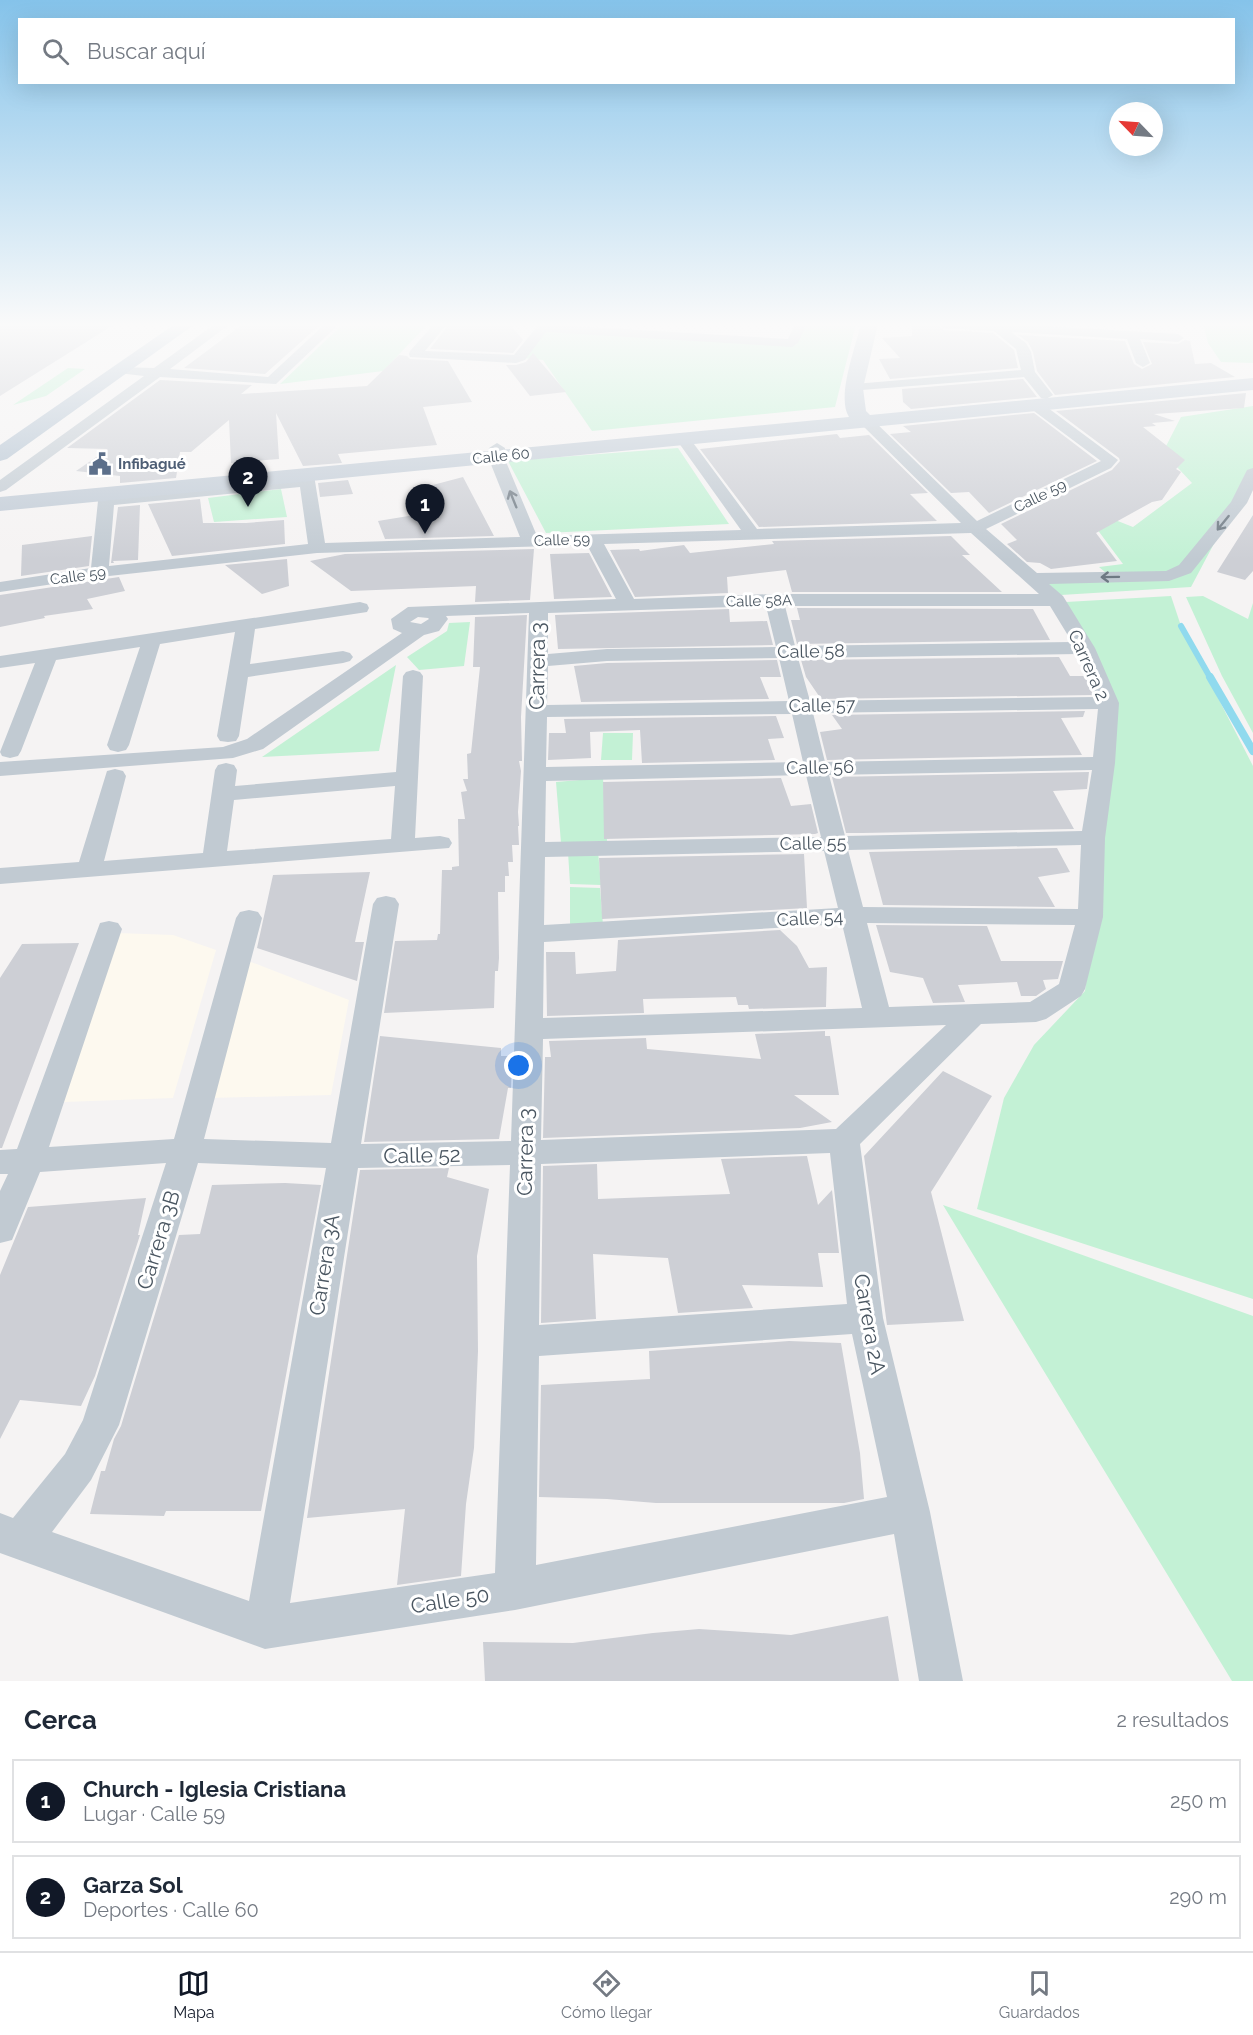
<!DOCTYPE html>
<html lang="es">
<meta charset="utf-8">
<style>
body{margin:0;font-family:Raleway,sans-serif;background:#f6f6f7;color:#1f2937}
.compass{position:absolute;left:1109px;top:102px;width:54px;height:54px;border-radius:50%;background:#fff;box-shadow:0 6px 24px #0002;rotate:295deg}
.you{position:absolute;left:519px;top:1066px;width:21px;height:21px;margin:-15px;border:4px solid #fff;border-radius:50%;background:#1a73e8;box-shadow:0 0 0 9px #1a73e833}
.badge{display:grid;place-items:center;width:39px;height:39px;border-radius:50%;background:#111827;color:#fff;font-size:20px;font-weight:700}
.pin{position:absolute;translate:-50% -50px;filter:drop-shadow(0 2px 3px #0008)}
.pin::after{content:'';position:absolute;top:32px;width:21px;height:18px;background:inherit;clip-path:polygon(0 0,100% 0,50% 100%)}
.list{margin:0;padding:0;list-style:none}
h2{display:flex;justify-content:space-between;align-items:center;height:78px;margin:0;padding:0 24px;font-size:26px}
h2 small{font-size:20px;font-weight:400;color:#747a83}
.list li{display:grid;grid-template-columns:39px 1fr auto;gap:18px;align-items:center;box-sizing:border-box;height:84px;margin:0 12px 12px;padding:0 12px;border:2px solid #e0e1e3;border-radius:0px}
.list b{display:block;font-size:22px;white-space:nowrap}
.list p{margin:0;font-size:20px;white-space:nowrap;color:#747a83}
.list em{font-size:20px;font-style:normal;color:#747a83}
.icon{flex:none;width:33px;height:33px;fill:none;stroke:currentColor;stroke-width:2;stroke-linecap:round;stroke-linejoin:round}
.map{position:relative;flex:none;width:1253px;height:1681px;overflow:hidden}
.search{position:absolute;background:#fff;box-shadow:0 6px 24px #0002;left:18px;right:18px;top:18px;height:66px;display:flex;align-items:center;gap:15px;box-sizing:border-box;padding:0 21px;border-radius:0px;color:#747a83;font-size:22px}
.sheet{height:270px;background:#fff}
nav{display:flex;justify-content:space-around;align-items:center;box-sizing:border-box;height:84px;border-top:2px solid #e0e1e3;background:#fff;font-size:16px;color:#747a83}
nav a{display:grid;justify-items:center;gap:3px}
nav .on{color:#111827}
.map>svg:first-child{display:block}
.commercial{fill:#fdf9ef}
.green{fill:#c3f1d5}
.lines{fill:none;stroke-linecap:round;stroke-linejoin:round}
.stream-far1{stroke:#90daee;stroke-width:6}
.stream{stroke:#90daee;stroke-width:8}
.building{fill:#cdcfd5}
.street{fill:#c1cad2;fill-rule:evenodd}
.secondary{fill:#c1cbd6;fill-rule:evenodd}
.primary{fill:#b3c2d1;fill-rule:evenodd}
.oneway{stroke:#6e7983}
.labels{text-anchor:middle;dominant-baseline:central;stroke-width:6;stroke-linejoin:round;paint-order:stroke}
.far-street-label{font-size:15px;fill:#4a5661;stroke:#fff}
.far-service-label{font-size:15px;font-weight:bold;fill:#4e5e75;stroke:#fff;text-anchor:start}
.street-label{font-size:18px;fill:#4a5661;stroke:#fff}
.near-street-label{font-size:21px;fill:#4a5661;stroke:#fff}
</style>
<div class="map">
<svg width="1253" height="1681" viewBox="0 0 1253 1681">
<rect width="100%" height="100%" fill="#f5f3f3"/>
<path class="commercial" d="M117,933l56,2 43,15 -43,148 -109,4z
M246,960l103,40 -18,95 -121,3z"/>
<path class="green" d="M343,324h85l-45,47 -103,13z
M804,324h52l-21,83 -243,24 -49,-71 -21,-2 25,-29 249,16z
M1203,324h50v39l-32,-1 -13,-19z
M68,368l17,1 -39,27 -33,9z
M1253,406v64l-62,117 -130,8 -15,-13 66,-4 -13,-11 24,-3 -32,-43 14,-5 28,11 59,-44 -29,-31 18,-35z
M678,448l51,76 -183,9 -38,-72z
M281,489l6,28 -73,5 -6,-24z
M1171,596l10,30 72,140v533l-276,-90 27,-111 30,-53 51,-54 32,-279 -51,-110z
M1203,596l45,23 5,-16v130l-31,-57 -36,-79z
M470,622l-6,44 -45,4 -12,-13 40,-26 2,-8z
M396,665l-17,86 -117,6z
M603,733h30l-1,27h-31z
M603,778l4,63 -46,2 -5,-61z
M598,851l3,34 -31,-1 -2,-32z
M570,887l30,1 3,37 -33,2z
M943,1205l310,111v365h-21z"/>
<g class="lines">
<path class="stream-far1" d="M1181,626l30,53"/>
<path class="stream" d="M1210,677l43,74"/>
</g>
<path class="building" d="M0,324h115l-115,72z
M243,324h78l-56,50 -81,-6z
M449,324h61l13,16 -10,13 -83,-4z
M912,324h24l8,6 49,3 21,17 4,18 -128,11 -11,-20 21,-1 -18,-20 30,-2z
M1018,335l107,6 9,23 8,5 10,-5 -9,-22 35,2 7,-4 5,1 5,23 16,-1 24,14 -180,18 -18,-24 -4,-19 -5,-10z
M533,353l33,39 -36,4 -24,-31h10l10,-3z
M399,355l8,1 3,3 38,2 24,41 -49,5 14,38 -99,9 4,9 -39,3 -27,-53 3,46 -48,4 -2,-43 -38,32h-11l-4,26 -56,5v-7l-44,-5 32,-22 -41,-1 93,-68 92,5 -11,9 126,-8z
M1023,379l14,18 -126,12 -8,-7 -1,-13z
M1246,393l-2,15 -90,6 21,7 -23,2 4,3 -13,1 42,33 -9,9 5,3 -19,28 -10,2 -56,31 21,28 -66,8 -11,-6 -13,-1 -20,-18 10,-4 -16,-16 111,-54 8,-9 -1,-3 -63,-47z
M1034,413l63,48 -108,52 -20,-21 -18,1 -61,-59 21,-2 -8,-6z
M837,434l3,4 29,-3 59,58 -18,1 27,27 -178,6 -59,-78z
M463,477l31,59 -109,3 -7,-18 61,-10 -10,-25z
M348,480l5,14 -33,3 -2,-14z
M200,499l3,24h43l38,-3 1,24 -113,12 -24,-52z
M140,505l-2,55 -25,1 1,2h-3l7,-56z
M1253,515v56l-8,9 -28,-8z
M92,536l-3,30 -68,10 1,-31z
M951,536l19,19h-8l40,37h-210l-6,-22 -59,7 1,16 -93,4 -25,-47 29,-1 1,2 44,-6 6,8 84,-9 -2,-3z
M534,549l-4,51 -55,2 1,-16 -125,5 -41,-30 35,-7z
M589,553l23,44 -58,2 -4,-45z
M287,559l2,27 -27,8 -37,-29z
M119,577l6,14 -38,8 6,10 -49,7 1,2 -45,9v-32z
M797,608l236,1 17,31 -253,4 -6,-24h9z
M729,609l1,13 37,-1 6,24 -215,4 -3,-34z
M527,615l-6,102 1,44h-3l2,10 -3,41 1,14h-1l1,19h-7l1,17h-5l1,14h-4v16h-7l1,66 -1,13h-3l-1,37 -110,5 11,-72 42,-1 1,-6h2l2,-64h10v-3l7,-1 -1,-47h7l-4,-27 6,-1 -4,-12h5l-1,-25 4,-1 9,-86h-7l2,-50z
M1059,657l11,19h15l8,19 -272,4 -15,-22 -5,-17z
M777,660l4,17h-21l9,22 -188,3 -7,-36 33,-3z
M1085,711l-2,6 -22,1 21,37 -255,5 -7,-28 22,-3 -10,-14z
M776,716l8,22 -16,1 7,21 -133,3 -2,-33 -50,2 1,26 -43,2 1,-27h17l-2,-14z
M1089,772l-2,17 -34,2 21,38 -211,4h-17l-14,-56z
M781,778l10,28 20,-2 7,29 -3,1 -211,5 -1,-57z
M1057,848l13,24 -32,5 17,30 -172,-2 -14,-53z
M804,854l3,54 -205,11 -3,-61z
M370,872l-15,70h9l-7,39 -100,-33 16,-73z
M876,925l111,1 14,35h62l-5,18 -15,1 3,9 -10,7h-15l-4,-14 -59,3 7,17 -32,1 -10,-25 -33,-6z
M780,930l17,16 12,22 18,-1 -1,40 -77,2 -1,-4h-10l-2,-8 -93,2 1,14 -97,3 -1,-64h29l1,22 40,-3 2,-31z
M79,943l-77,205h-2v-170l22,-34z
M825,1031v5h5l9,59h-45l38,27 -32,6 -257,10 2,-81h6l-2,-16 97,-3 1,11 114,10 -6,-25z
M380,1036l121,12v8h11l-1,32h-3l-9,51 -135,3z
M943,1071l49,25 -61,96 33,129 -77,4 -23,-169z
M807,1156l11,49 14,-15 7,63h-21l5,34 -81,-2 11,23 -75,5 -10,-55 -75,-4 3,65 -55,4 2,-157 54,-2 1,35 132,-5 -9,-35z
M449,1168l-2,9 42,12 -12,67 1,95 -4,97 -8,56 -5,72 -64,9 8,-76 -98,9 53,-348z
M285,1183l36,2 -60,326h-95l-2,5 -74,-2 11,-43h4l9,-32 7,-13 58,-191 21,-1 12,-49z
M146,1198l-8,37h2l-45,141 -14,30 -61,-6 -20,39v-164l28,-68z
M789,1341l52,2 19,110 4,46 -20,4h-188l-49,-4 -68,-2 2,-112 109,-6 -1,-28z
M888,1616l11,65h-414l-2,-39 90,1 80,-10 46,-4 92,6z"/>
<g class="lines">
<path class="street" d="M215,324h15l-60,45 98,8 57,-53h14l-63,60 -116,-7 -154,113 -6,2v-12l144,-104 -26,-3 -2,-3 2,-3 36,1z
M434,324h13l-22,27 89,4 25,-31 249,15 7,-15h12l-9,19 -6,4 -246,-15 -21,28 -9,3 -106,-6 -1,-3 1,-3z
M938,324h75l165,10 6,4 -6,4 -38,-3 10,24 -7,4 -7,-4 -9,-24 -116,-7 15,11 5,9 4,20 18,23 -7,4 -5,-1 -17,-21 -175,14 -2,-3 7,-4 167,-14 -5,-21 -22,-18 -50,-3z
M1035,401l5,1 78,58 -7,8 -125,61 51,44 129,-2 13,-6 52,-63 16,-32 6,-2v22l-6,13 -56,70 -22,8 -120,3 14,12 32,52 24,55 -4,60 -10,75 -2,79 -18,72 -4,7 -35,23 -10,3 -55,2 -121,120 23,174 47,194 33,169h-44l-25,-147 -379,76 -250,39 -265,-96v-40l13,5 52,-64 18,-34 83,-257 -126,9 -28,68 -12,3v-52l8,-17h-8v-24l17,-1 83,-226 9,-2 9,2 4,6 -73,218 125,-8 62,-221 4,-6 9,-2 9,2 4,6 -58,221 127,4 42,-239 4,-6 9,-2 9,2 4,6 -38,240 150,-3 18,-528 -83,3 2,3 -9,12 -15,4 -161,114 -30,9 -233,18v-14l223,-15 24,-8 155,-106 -9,-4 -2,-10 17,-12 208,-8 -29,-54 -270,8 -217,24 -100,15v-10l91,-14 7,-67 2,-3 199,-20 1,-6 6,-2 8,5 11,68 195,-6 -32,-80 1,-9 8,-5 8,5 -1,9 33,79 204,-6 -65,-91 7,-4 5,1 69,93 204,-6 -100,-99 -2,-3 2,-3h10l106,103 124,-60 -71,-53 -2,-3zM300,487l8,57 -199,22 5,-61zM971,533l68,61h-265l-140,5 -30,-55zM766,606l10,41 -169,2 -59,5v-41zM785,606h265l22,36 -277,4zM418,617l10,1 1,1 -8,5 -11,-2zM1078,654l18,43 -286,4 -12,-43zM779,658l10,43 -242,4 1,-39 59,-5zM1098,709l-5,48 -268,5 -12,-49zM792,714l11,48 -257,5 1,-50zM1092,770l-10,61 -237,5 -16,-61zM806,775l15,62 -276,5 1,-61zM1081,845l-3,64 -215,-2 -15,-57zM824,851l14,57 -294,17 1,-68zM867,923l208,2 -16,59 -29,18 -141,5zM842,924l20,84 -319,10 1,-76zM946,1025l-110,104 -295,11 2,-101zM830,1153l17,151 -308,21 2,-161zM198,1163l128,5 -77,433 -197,-69 39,-52 28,-55zM510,1165l-15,408 -205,30 68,-435zM852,1334l35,163 -351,68 3,-209z
M360,602l7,2 2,4 -2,4 -112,17 -5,35 93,-13 7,2 3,4 -3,4 -7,2 -95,14 -9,59 -3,5 -8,1 -8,-1 -3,-5 18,-104 -75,12 -31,101 -3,5 -8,2 -8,-2 -3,-5 33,-98 -84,13 -35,91 -3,5 -8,2 -8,-2 -2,-4 35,-89 -35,5v-12z
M413,670l7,2 3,4 -8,162 25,-2 9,2 3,5 -3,5 -449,36v-16l79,-6 28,-91 8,-2 8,2 3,5 -22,85 99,-8 12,-83 3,-5 8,-2 8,2 3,5 -2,16 161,-14 7,-96 3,-4zM395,786l-4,53 -164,12 7,-51z"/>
<path class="secondary" d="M861,324h17l-15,64 3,23 4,4 383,-37v12l-1253,121v-14l849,-80c-13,-20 7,-71 12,-93z"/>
<path class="primary" d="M175,324h20l-188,135 -7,2v-16z"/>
</g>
<defs><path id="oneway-shaft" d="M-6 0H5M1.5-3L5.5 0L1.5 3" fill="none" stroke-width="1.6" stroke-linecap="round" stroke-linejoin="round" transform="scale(1.5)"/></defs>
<g class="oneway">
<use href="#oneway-shaft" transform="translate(513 499) rotate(-112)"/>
<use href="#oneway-shaft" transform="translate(1223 523) rotate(129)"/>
<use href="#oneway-shaft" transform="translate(1110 577) rotate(179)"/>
</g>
<linearGradient id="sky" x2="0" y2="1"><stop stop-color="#85c3ea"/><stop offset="0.58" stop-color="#fafafa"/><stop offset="1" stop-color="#fafafa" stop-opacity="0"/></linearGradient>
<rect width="1253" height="560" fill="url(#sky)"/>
<defs>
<g id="civic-bare" transform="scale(1.8)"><path d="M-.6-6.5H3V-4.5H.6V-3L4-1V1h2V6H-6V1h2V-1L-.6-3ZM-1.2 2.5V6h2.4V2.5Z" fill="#5c6f8a" stroke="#fff" stroke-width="2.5" paint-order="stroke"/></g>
</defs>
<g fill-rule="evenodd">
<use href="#civic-bare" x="100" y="464"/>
</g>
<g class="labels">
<g class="far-street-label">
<text transform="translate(501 456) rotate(-6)">Calle 60</text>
<text transform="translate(1040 496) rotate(-26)">Calle 59</text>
<text transform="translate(562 540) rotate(-2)">Calle 59</text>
<text transform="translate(78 576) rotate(-8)">Calle 59</text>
<text transform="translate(759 601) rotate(-1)">Calle 58A</text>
</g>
<g class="far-service-label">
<text x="118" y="464">Infibagué</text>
</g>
<g class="street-label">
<text transform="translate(811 651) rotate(-1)">Calle 58</text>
<text transform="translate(1089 665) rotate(66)">Carrera 2</text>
<text transform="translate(822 705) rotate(-1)">Calle 57</text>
<text transform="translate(820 767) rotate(-1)">Calle 56</text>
<text transform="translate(813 843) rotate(-1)">Calle 55</text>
<text transform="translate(810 918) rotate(-3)">Calle 54</text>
</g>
<g class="near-street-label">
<text transform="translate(537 666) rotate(-89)">Carrera 3</text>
<text transform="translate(525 1152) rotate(-89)">Carrera 3</text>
<text transform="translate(422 1155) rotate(-1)">Calle 52</text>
<text transform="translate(158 1240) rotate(-73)">Carrera 3B</text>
<text transform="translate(324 1265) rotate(-81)">Carrera 3A</text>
<text transform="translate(870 1324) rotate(80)">Carrera 2A</text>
<text transform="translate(450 1600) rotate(-9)">Calle 50</text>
</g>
</g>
</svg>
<svg class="compass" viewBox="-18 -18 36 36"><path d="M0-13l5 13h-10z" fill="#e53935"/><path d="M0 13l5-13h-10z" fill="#747a83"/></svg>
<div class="you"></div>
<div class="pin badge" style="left:425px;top:534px">1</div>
<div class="pin badge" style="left:248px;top:507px">2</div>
<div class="search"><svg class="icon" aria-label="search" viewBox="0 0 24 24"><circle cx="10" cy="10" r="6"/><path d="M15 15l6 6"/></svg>Buscar aquí</div>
</div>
<section class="sheet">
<h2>Cerca<small>2 resultados</small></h2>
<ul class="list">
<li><span class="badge">1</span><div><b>Church - Iglesia Cristiana</b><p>Lugar · Calle 59</p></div><em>250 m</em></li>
<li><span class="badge">2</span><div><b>Garza Sol</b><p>Deportes · Calle 60</p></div><em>290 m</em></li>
</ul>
</section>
<nav>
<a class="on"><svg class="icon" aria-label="map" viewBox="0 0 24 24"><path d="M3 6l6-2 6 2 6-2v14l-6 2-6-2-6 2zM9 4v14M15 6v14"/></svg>Mapa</a>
<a><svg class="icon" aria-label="directions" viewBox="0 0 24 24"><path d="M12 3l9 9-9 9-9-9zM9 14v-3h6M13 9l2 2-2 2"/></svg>Cómo llegar</a>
<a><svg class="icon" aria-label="saved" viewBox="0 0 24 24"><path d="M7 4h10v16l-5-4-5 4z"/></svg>Guardados</a>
</nav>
